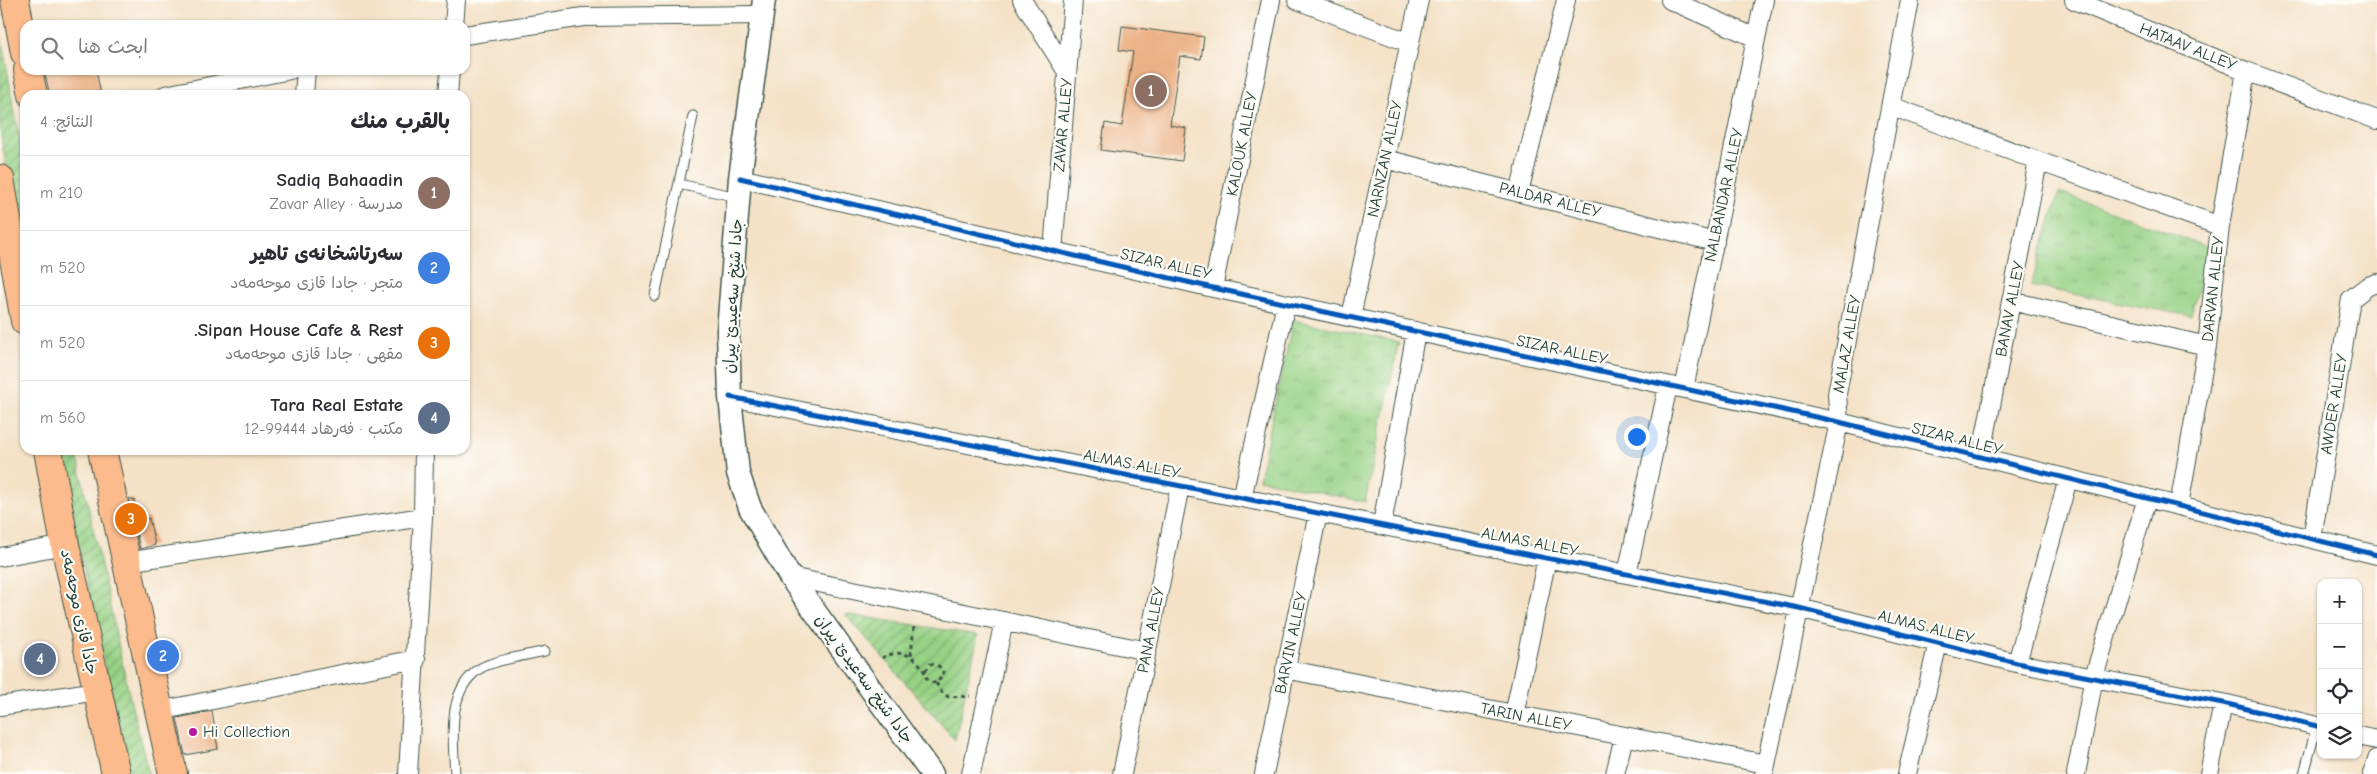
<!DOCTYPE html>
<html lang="ar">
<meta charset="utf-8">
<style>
body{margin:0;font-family:"Comic Neue","Playpen Sans Arabic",sans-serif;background:#f2f2f3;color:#2b2b33;direction:rtl}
.controls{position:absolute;right:15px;bottom:15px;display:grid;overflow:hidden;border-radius:10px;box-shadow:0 1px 4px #0004}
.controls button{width:45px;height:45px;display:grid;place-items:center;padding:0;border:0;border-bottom:1px solid #e1e1e2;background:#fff;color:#2b2b33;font:25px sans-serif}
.you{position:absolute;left:1636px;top:436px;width:18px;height:18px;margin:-12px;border:4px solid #fff;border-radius:50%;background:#1a73e8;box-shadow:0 0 0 8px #1a73e833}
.badge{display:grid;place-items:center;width:32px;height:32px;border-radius:50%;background:#2563eb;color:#fff;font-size:16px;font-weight:700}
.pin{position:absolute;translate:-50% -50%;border:2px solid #fff;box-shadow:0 1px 5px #0006}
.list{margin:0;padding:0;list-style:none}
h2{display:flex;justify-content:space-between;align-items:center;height:65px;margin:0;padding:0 20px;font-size:21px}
h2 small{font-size:16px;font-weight:400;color:#7c7c81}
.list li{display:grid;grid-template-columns:32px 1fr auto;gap:15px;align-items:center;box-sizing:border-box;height:75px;padding:0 20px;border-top:1px solid #e1e1e2}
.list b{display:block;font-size:19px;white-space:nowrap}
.list p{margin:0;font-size:16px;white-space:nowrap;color:#7c7c81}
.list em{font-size:16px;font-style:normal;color:#7c7c81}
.icon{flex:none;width:28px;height:28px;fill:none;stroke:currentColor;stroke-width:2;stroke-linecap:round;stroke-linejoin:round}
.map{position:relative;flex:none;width:2377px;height:774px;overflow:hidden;direction:ltr}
.search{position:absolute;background:#fff;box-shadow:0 1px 4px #0004;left:20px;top:20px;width:450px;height:55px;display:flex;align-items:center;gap:12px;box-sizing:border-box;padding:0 18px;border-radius:15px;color:#7c7c81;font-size:19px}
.panel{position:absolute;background:#fff;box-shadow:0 1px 4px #0004;left:20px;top:90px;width:450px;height:365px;border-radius:15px;direction:rtl}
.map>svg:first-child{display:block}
.park{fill:url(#park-tufts);stroke:#5a875c}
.garden{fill:url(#garden-furrows);stroke:#5a875c}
.building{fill:#ecb287}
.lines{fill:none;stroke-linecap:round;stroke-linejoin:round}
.service-casing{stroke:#3f564a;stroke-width:11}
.minor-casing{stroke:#3f564a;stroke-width:20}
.tertiary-casing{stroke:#3f564a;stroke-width:25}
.primary-casing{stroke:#3f564a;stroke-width:30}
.path{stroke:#3f564a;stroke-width:3;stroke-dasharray:4 4;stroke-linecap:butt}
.service{stroke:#fff;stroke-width:9}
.minor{stroke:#fff;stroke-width:18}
.tertiary{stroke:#fff;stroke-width:22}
.primary{stroke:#fbbb8c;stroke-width:28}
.cycleway-casing{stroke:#fdfcf7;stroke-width:8}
.cycleway{stroke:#0057b8;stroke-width:5}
.poi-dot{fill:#b5179e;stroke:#fdfcf7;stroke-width:2}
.labels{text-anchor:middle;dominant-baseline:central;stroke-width:4.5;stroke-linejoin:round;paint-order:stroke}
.street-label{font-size:16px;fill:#1f3d34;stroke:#fdfcf7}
.poi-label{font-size:16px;fill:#1f3d34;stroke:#fdfcf7;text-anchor:start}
</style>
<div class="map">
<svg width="2377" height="774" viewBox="0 0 2377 774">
<defs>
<pattern id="park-tufts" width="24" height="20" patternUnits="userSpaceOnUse" patternTransform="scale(1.25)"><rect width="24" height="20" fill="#96d184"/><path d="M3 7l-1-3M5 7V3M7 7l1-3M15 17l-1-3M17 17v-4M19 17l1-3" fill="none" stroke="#7aab6d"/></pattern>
<pattern id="garden-furrows" width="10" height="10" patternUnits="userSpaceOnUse" patternTransform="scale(1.25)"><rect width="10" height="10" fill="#96d184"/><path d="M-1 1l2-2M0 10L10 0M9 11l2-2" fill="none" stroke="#7aab6d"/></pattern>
</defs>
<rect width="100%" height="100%" fill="#fdfcf7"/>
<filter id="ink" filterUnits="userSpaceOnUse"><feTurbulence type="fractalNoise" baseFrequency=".02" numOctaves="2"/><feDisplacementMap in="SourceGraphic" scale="10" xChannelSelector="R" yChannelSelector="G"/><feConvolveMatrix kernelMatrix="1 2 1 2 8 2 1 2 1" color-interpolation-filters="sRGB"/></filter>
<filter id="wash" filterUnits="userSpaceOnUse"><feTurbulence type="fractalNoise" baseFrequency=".0096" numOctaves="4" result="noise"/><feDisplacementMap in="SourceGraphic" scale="20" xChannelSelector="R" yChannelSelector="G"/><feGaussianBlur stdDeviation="1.12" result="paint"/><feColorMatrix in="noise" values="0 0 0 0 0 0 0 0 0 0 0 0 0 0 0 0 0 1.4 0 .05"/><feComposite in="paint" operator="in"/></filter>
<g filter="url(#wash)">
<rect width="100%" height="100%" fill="#f4e1c6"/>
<path class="park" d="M2059,192l151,56 -19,68 -160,-30z
M1293,320l106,22 -34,160 -106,-23z"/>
<path class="garden" d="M0,31l25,137v105l-25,-142z
M58,450h18l54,248 19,76h-21z
M845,614l133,21 -23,105z"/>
<g id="blocks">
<path class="building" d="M1122,26l82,11 -3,22 -21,-3 -10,69 16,3 -4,33 -81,-11 4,-27 17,3 11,-74 -14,-2z
M44,70h52l5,25h-51z
M129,498l5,2 4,23 11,-5 6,27 -15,4z
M48,650l4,13 -18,6 -5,-14z
M212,711l6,38 -33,6 -8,-37z"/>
</g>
</g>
<g filter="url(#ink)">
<use href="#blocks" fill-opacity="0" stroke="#3f564a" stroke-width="1"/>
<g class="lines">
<g class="service-casing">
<path id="service" d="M679,184l58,13
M655,296l38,-180
M455,774c-2,-36 -9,-85 26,-106 13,-8 48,-13 64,-17
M2304,774l13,-49"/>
</g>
<g class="minor-casing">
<path id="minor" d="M1022,0l45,72
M1297,0l113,43
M1670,0l86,38
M2074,0l172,71 131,49
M454,25l2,-25
M465,35l118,-18 179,-2
M165,95l125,-25
M304,95l2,-25
M448,95l2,-25
M1891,106l147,55 182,65
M1385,159l330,83
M740,178l473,110 626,134 538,133
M1519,193l47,-193
M1053,251l20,-251
M1213,288l58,-288
M2011,301l196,45
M1351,317l68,-317
M1684,389l80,-389
M730,397l1069,211 218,55 206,40 98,24
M1981,458l57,-297
M1242,498l44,-194
M2179,506l28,-160 13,-120 26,-155
M1382,525l34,-194
M2312,539l39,-240 17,-13 9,-3
M0,557l65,-12
M126,562l297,-45
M1627,574l41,-188
M790,577l357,74
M2017,663l51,-184
M1285,669l481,95
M0,706l97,-15
M159,711l257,-52
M1514,715l33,-157
M2358,736l19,4
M408,774l15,-257 1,-67
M971,774l33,-153
M1122,774l58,-288
M1264,774l54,-261
M1615,774l9,-38
M1764,774l75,-352 -2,-28 73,-394
M1907,774l31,-131
M2076,774l18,-97 53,-179
M2209,774l14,-71
M2372,774l5,-15"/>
</g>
<g class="tertiary-casing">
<path id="tertiary" d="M764,0l-24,178 -12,153 2,66 8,76 12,35 40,69 142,197"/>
</g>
<g class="primary-casing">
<path id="primary" d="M15,0l10,53
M28,70l5,25
M0,179l25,142
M48,450l17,95 51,229
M102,450l71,324"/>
</g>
<path class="path" d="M911,655l3,-29
M882,658c16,-9 31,-5 41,11 3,5 2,9 7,13l6,1 7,-7v-6l-7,-6h-6l-5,8
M936,683l7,11 6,3 21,-1"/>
<use href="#service" class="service"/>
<use href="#minor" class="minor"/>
<use href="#tertiary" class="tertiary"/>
<use href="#primary" class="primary"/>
<g class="cycleway-casing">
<path id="cycleway" d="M740,178l473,110 626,134 538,133
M730,397l1069,211 218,55 206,40 98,24"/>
</g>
<use href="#cycleway" class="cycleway"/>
</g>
</g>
<circle class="poi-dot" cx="193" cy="732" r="5"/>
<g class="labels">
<g class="street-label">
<text transform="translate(2188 47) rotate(22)">HATAAV ALLEY</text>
<text transform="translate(1063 125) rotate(-85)">ZAVAR ALLEY</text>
<text transform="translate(1242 144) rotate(-79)">KALOUK ALLEY</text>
<text transform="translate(1385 159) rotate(-78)">NARNZAN ALLEY</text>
<text transform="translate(1724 195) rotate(-78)">NALBANDAR ALLEY</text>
<text transform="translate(1550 200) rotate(14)">PALDAR ALLEY</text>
<text transform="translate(1166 264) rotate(13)">SIZAR ALLEY</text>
<text transform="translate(2213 289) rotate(-84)">DARVAN ALLEY</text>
<text transform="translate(733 296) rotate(-87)">جادا شێخ سەعیدێ پیران</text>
<text transform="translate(2010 309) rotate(-79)">BANAV ALLEY</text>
<text transform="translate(1847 344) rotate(-80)">MALAZ ALLEY</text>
<text transform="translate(1562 350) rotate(12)">SIZAR ALLEY</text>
<text transform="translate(2334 404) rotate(-81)">AWDER ALLEY</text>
<text transform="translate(1957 439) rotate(14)">SIZAR ALLEY</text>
<text transform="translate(1132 464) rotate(11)">ALMAS ALLEY</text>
<text transform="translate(1530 542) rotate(11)">ALMAS ALLEY</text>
<text transform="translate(79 612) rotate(78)">جادا قازی موحەمەد</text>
<text transform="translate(1926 627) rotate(14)">ALMAS ALLEY</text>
<text transform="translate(1151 630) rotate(-79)">PANA ALLEY</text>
<text transform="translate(1291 643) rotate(-78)">BARVIN ALLEY</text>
<text transform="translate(864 679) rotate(54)">جادا شێخ سەعیدێ پیران</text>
<text transform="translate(1526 717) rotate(11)">TARIN ALLEY</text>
</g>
<g class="poi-label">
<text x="203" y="732">Hi Collection</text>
</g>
</g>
</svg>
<div class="controls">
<button>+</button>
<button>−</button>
<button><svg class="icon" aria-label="locate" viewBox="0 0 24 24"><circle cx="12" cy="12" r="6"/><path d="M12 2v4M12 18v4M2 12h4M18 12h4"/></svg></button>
<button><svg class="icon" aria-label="layers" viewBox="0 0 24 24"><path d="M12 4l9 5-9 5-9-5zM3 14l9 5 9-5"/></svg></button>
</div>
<div class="you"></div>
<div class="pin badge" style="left:1151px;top:91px;background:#8d6e63">1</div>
<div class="pin badge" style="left:163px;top:656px;background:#3f7fe0">2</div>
<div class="pin badge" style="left:131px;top:519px;background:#e8710a">3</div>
<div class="pin badge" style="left:40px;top:659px;background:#5c6f8a">4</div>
<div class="search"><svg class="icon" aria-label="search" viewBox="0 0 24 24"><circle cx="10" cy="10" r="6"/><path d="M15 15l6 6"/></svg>ابحث هنا</div>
<section class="panel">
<h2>بالقرب منك<small>النتائج: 4</small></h2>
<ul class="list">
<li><span class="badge" style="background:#8d6e63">1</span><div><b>Sadiq Bahaadin</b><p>مدرسة · Zavar Alley</p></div><em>210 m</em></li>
<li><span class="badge" style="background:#3f7fe0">2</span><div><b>سەرتاشخانەی تاهیر</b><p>متجر · جادا قازی موحەمەد</p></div><em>520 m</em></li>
<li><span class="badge" style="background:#e8710a">3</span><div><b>Sipan House Cafe &amp; Rest.</b><p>مقهى · جادا قازی موحەمەد</p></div><em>520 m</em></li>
<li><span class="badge" style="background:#5c6f8a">4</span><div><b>Tara Real Estate</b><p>مكتب · فەرهاد 99444-12</p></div><em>560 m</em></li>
</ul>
</section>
</div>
